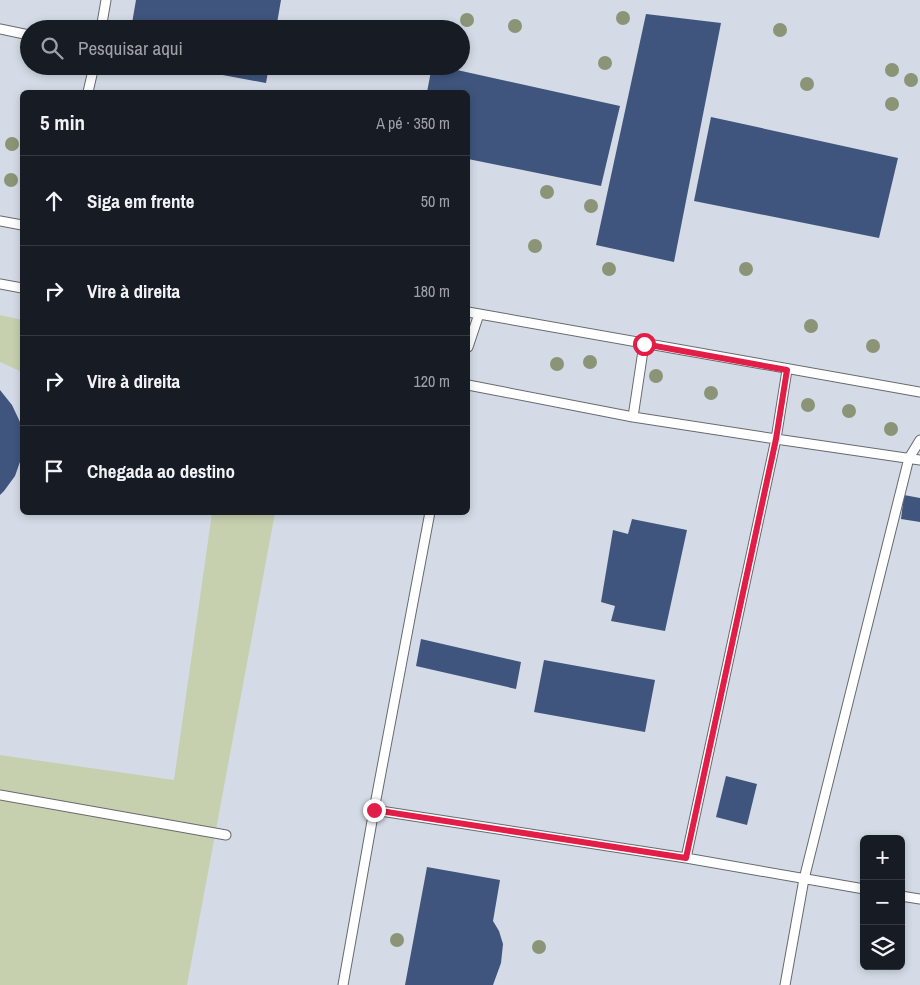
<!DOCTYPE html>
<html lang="pt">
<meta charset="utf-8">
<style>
body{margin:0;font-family:"Archivo Narrow",sans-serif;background:#20242c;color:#f1f3f6}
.controls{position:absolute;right:15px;bottom:15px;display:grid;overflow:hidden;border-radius:8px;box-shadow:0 2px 8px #0003}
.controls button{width:45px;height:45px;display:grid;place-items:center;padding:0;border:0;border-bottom:1px solid #363941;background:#171b24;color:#f1f3f6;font:25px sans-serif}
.stop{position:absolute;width:15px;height:15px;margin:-11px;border:4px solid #e11d48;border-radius:50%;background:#fff}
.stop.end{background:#e11d48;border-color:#fff;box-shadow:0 1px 5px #0008}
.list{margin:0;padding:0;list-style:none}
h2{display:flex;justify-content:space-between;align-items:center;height:65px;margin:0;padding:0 20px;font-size:21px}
h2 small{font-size:16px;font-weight:400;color:#9ea1a6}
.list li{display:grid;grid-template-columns:32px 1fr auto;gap:15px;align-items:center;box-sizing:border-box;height:90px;padding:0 20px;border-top:1px solid #363941}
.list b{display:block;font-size:19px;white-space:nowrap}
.list em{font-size:16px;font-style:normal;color:#9ea1a6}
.icon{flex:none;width:28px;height:28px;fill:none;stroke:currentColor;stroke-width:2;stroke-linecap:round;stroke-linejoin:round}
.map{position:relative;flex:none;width:920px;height:985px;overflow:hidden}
.search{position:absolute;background:#171b24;box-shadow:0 2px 8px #0003;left:20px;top:20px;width:450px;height:55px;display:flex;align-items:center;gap:12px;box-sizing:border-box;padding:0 18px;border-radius:28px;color:#9ea1a6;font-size:19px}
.panel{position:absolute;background:#171b24;box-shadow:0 2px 8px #0003;left:20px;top:90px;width:450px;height:425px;border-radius:8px}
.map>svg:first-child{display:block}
.built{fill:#d4dbe6;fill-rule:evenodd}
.green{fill:#c6d0af}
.building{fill:#3f557d}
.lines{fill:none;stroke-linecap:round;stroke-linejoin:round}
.lane-casing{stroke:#676a6e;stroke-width:11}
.lane{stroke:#fff;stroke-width:9}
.tree{fill:#8b9477}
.route{stroke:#e11d48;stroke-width:6}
</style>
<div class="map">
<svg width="920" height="985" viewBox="0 0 920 985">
<rect width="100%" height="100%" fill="#e4e7eb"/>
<path class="built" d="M0,0h920v985h-920zM29,29h432v37h-432zM22,92h446v420h-446zM864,839h37v127h-37z"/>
<path class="green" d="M0,315l22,5v52l-22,-10z
M212,513h63l-88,472h-187v-230l174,25z"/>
<path class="building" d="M136,0h145l-5,29h-145z
M646,14l75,9 -47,239 -78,-17z
M180,66h89l-3,17 -86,-16z
M432,66h7l181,40 -19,80 -133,-27v-67h-41z
M711,117l187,41 -19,80 -185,-37z
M0,390l12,15 8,17 2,15 -1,22 -6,17 -11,15 -4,4z
M904,495l16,3v24l-19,-3z
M632,519l55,11 -22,101 -54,-10 4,-15 -14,-4 12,-72 15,4z
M421,639l100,23 -5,27 -100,-23z
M544,660l111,20 -10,52 -111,-20z
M726,776l31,8 -10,41 -31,-8z
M427,867l73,13 -7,41 6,10 4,13 -2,19 -8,22h-88z"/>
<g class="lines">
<g class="lane-casing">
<path id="lane" d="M0,29l29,6
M101,29l5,-29
M88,92l6,-26
M0,221l22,4
M0,284l22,4
M468,312l452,80
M468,347l11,-33
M468,385l165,32 143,22 144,21
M633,417l11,-73
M0,795l226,40
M374,810l312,48 178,31
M686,858l90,-419 11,-69
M901,896l19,3
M343,985l31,-175 56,-298
M785,985l19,-106 105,-421 11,-18"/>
</g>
<use href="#lane" class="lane"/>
</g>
<g class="tree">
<circle cx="623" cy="18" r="7"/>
<circle cx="467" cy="20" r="7"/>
<circle cx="515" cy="26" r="7"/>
<circle cx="780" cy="30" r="7"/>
<circle cx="605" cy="63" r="7"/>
<circle cx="892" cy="70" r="7"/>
<circle cx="911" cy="80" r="7"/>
<circle cx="807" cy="84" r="7"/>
<circle cx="892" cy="104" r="7"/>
<circle cx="12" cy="144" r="7"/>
<circle cx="11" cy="180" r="7"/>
<circle cx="547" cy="192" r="7"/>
<circle cx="591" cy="206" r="7"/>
<circle cx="535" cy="246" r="7"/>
<circle cx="609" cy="269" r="7"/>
<circle cx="746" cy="269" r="7"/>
<circle cx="811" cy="326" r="7"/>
<circle cx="873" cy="346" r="7"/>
<circle cx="590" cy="362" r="7"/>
<circle cx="557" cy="364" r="7"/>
<circle cx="656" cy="376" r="7"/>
<circle cx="711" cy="393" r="7"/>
<circle cx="808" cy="405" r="7"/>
<circle cx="849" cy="411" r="7"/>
<circle cx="891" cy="429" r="7"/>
<circle cx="397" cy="940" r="7"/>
<circle cx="539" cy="947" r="7"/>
</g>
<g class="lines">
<path class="route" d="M374,810l312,48 90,-419 11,-69 -143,-26"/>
</g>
</svg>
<div class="controls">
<button>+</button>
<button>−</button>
<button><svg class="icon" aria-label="layers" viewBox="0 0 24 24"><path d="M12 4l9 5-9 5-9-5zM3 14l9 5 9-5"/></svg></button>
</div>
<div class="stop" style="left:644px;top:344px"></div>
<div class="stop end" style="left:374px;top:810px"></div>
<div class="search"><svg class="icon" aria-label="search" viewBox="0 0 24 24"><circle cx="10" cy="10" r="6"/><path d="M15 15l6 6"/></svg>Pesquisar aqui</div>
<section class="panel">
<h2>5 min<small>A pé · 350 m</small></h2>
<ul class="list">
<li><svg class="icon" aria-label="ahead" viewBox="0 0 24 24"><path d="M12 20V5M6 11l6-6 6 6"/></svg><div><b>Siga em frente</b></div><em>50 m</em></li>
<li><svg class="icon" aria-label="right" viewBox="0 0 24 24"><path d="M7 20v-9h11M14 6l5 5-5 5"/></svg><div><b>Vire à direita</b></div><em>180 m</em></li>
<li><svg class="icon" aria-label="right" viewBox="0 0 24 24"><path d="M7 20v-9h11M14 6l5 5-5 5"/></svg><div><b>Vire à direita</b></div><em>120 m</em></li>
<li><svg class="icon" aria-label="arrive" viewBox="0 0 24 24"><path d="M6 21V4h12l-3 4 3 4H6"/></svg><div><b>Chegada ao destino</b></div></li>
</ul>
</section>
</div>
